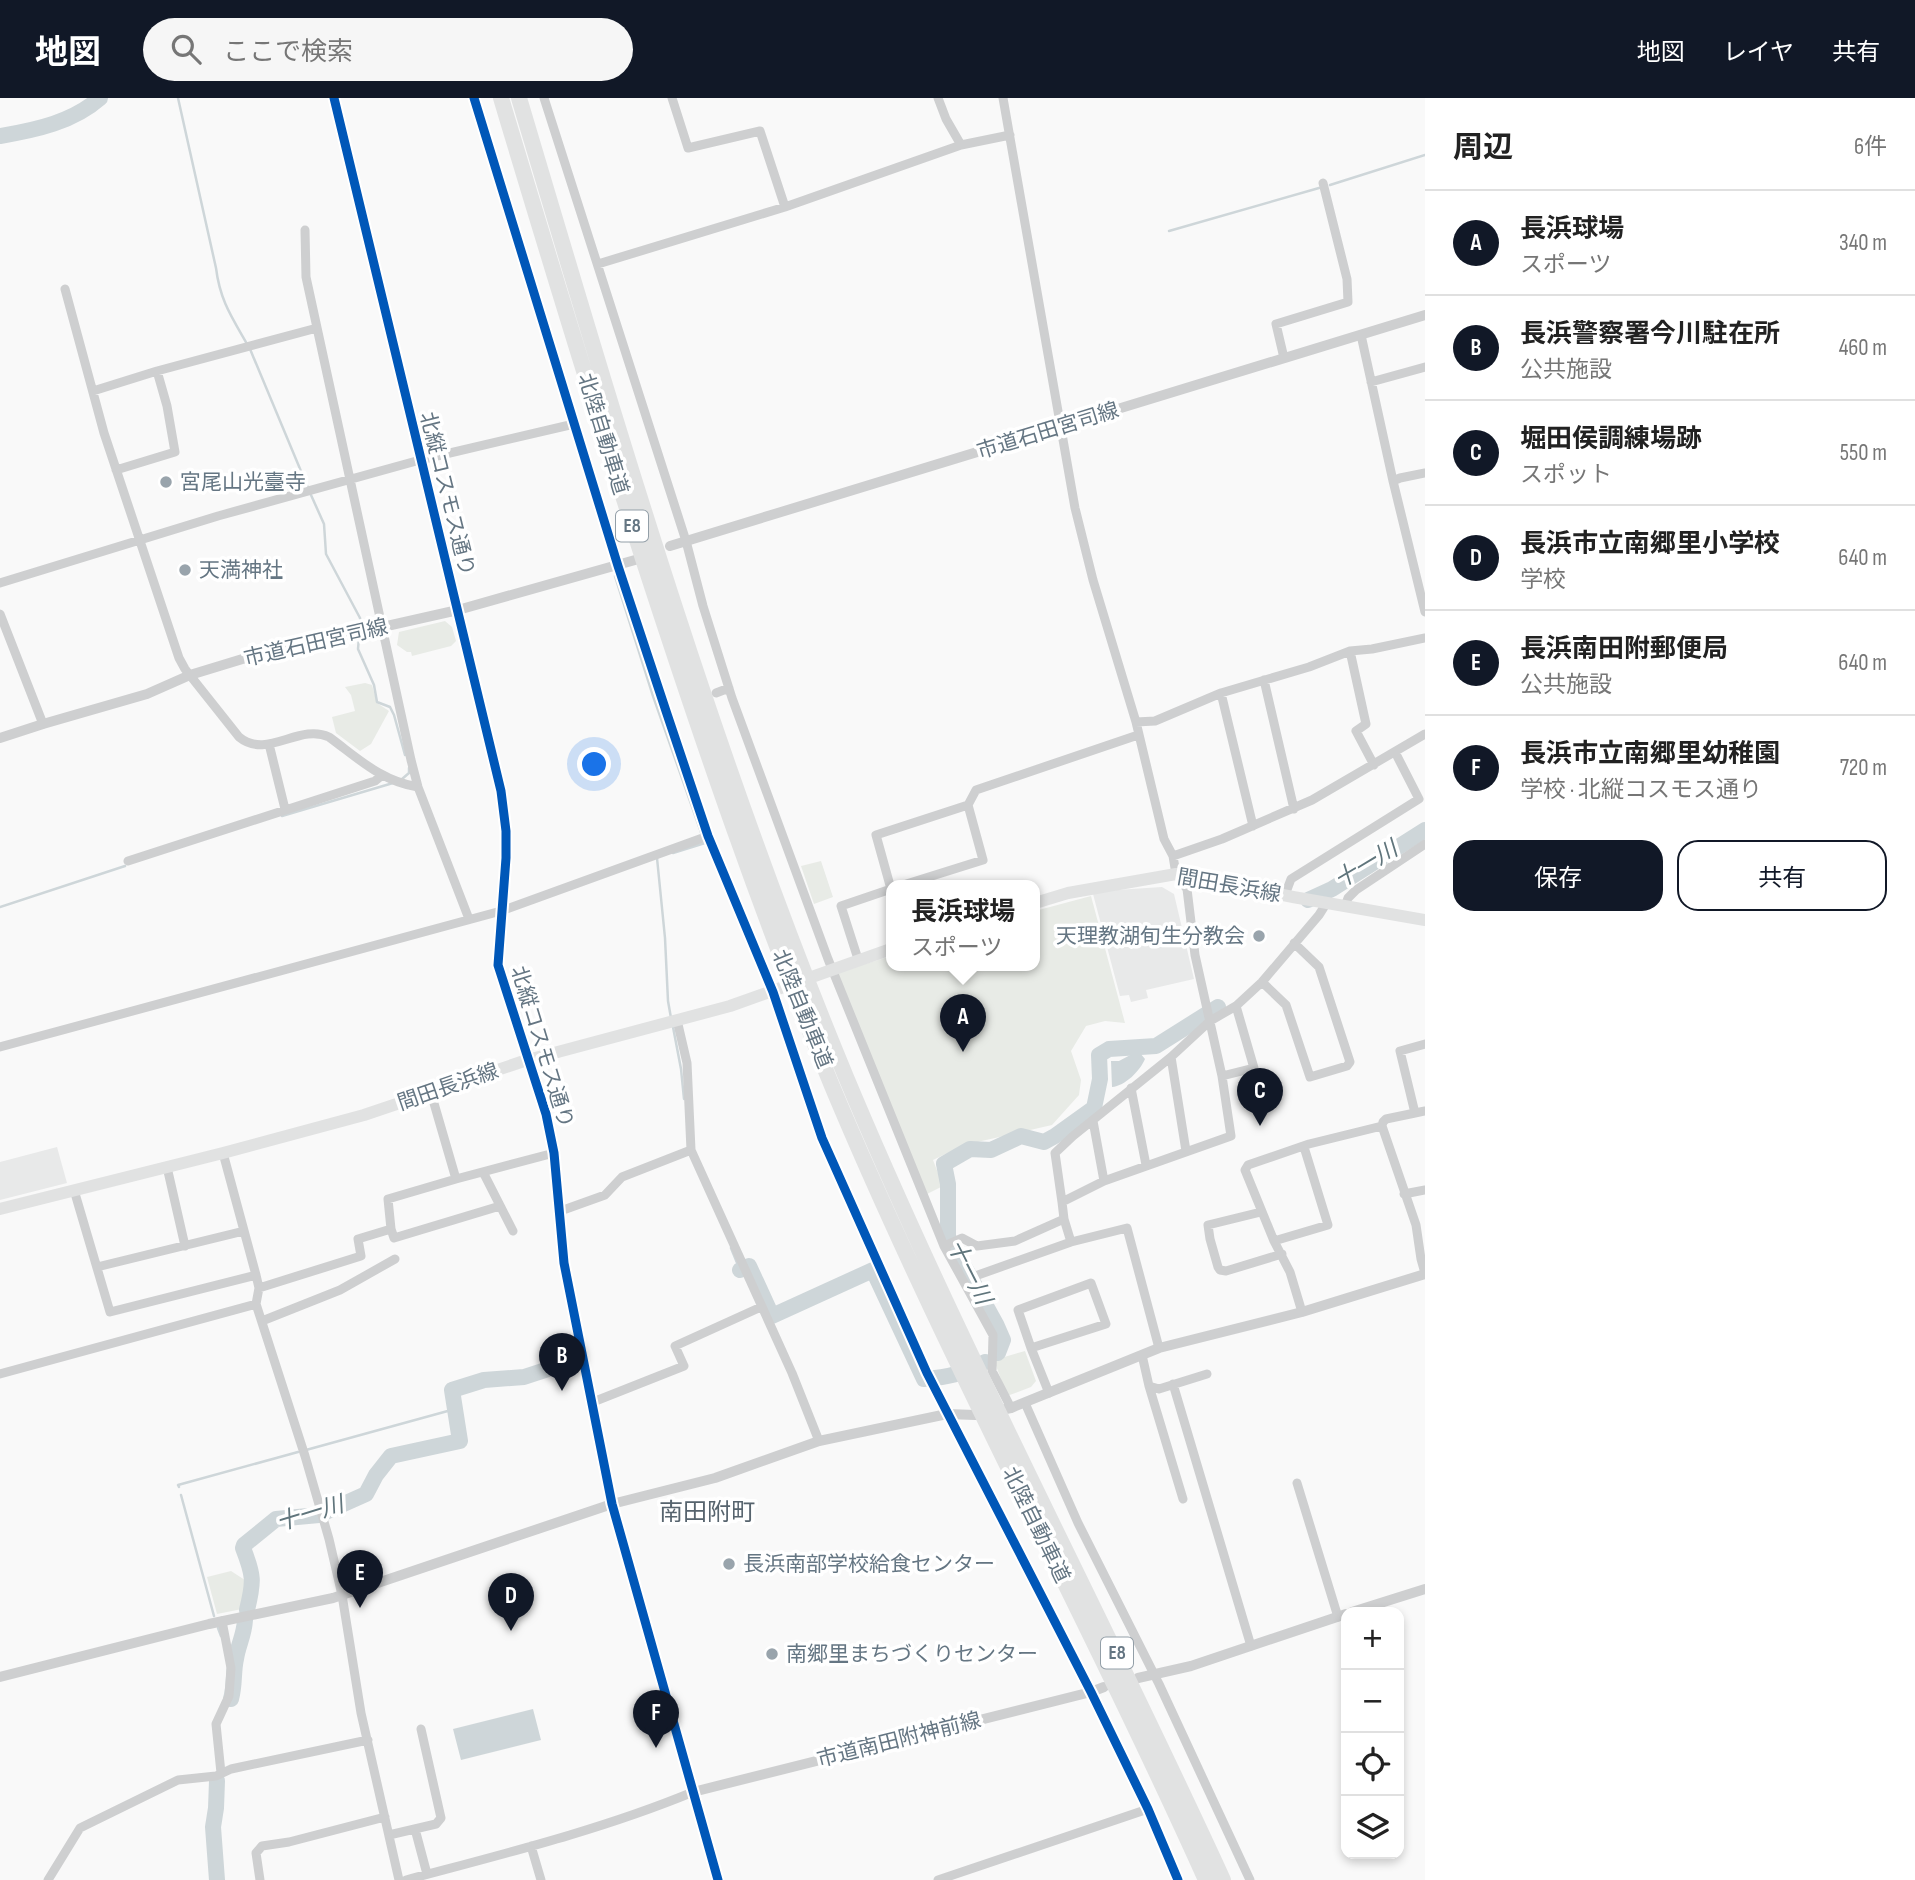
<!DOCTYPE html>
<html lang="ja">
<meta charset="utf-8">
<style>
body{margin:0;font-family:"Sofia Sans Condensed","Noto Sans JP",sans-serif;background:#f6f6f6;color:#222}
.controls{position:absolute;right:21px;bottom:21px;display:grid;overflow:hidden;border-radius:14px;box-shadow:0 4px 10px #0003}
.controls button{width:63px;height:63px;display:grid;place-items:center;padding:0;border:0;border-bottom:2px solid #e0e0e0;background:#fff;color:#222;font:35px sans-serif}
.you{position:absolute;left:595px;top:667px;width:24px;height:24px;margin:-18px;border:5px solid #fff;border-radius:50%;background:#1a73e8;box-shadow:0 0 0 10px #1a73e833}
.badge{display:grid;place-items:center;width:46px;height:46px;border-radius:50%;background:#111827;color:#fff;font-size:23px;font-weight:700}
.pin{position:absolute;translate:-50% -58px;filter:drop-shadow(0 2px 4px #0008)}
.pin::after{content:'';position:absolute;top:37px;width:24px;height:21px;background:inherit;clip-path:polygon(0 0,100% 0,50% 100%)}
.popup{position:absolute;left:886px;top:782px;width:154px;height:91px;box-sizing:border-box;display:grid;place-content:center;border-radius:14px;background:#fff;filter:drop-shadow(0 2px 5px #0005);font-size:23px;white-space:nowrap;color:#767676}
.popup b{font-size:26px;color:#222}
.popup::after{content:'';position:absolute;left:50%;top:100%;margin-left:-14px;border:14px solid transparent;border-top-color:#fff}
.list{margin:0;padding:0;list-style:none}
h2{display:flex;justify-content:space-between;align-items:center;height:91px;margin:0;padding:0 28px;font-size:30px}
h2 small{font-size:23px;font-weight:400;color:#767676}
.list li{display:grid;grid-template-columns:46px 1fr auto;gap:21px;align-items:center;box-sizing:border-box;height:105px;padding:0 28px;border-top:2px solid #e0e0e0}
.list b{display:block;font-size:26px;white-space:nowrap}
.list p{margin:0;font-size:23px;white-space:nowrap;color:#767676}
.list em{font-size:23px;font-style:normal;color:#767676}
.actions{display:flex;gap:14px;padding:21px 28px}
.actions a{flex:1;padding:16px 0;border:2px solid #111827;border-radius:21px;text-align:center;font-size:24px;color:#111827}
.actions .main{background:#111827;color:#fff}
.icon{flex:none;width:38px;height:38px;fill:none;stroke:currentColor;stroke-width:2;stroke-linecap:round;stroke-linejoin:round}
.map{position:relative;flex:none;width:1425px;height:1782px;overflow:hidden}
header{display:flex;align-items:center;gap:42px;box-sizing:border-box;height:98px;padding:0 35px;background:#111827;color:#fff}
header strong{font-size:33px}
nav{display:flex;gap:38px;margin-inline-start:auto;font-size:24px}
.search{width:490px;height:63px;background:#f6f6f6;display:flex;align-items:center;gap:18px;box-sizing:border-box;padding:0 24px;border-radius:38px;color:#767676;font-size:26px}
main{display:flex}
aside{flex:1;background:#fff}
.map>svg:first-child{display:block}
.built{fill:#e8e9e9}
.green{fill:#e8ebe6}
.water{fill:#ced6d9}
.lines{fill:none;stroke-linecap:round;stroke-linejoin:round}
.stream{stroke:#ced6d9;stroke-width:2.5}
.river{stroke:#ced6d9;stroke-width:16}
.minor{stroke:#cecfd0;stroke-width:9}
.tertiary{stroke:#cecfd0;stroke-width:10}
.secondary{stroke:#e1e2e2;stroke-width:12}
.motorway{stroke:#e1e2e2;stroke-width:16}
.cycleway-casing{stroke:#fff;stroke-width:13}
.cycleway{stroke:#0057b8;stroke-width:9}
.poi-dot{fill:#99a4ac;stroke:#fff;stroke-width:2.5}
.labels{text-anchor:middle;dominant-baseline:central;stroke-width:7;stroke-linejoin:round;paint-order:stroke}
.shield{fill:#fff;stroke:#939fa8;stroke-width:2}
.shield-label{font-size:19px;font-weight:bold;fill:#657683}
.street-label{font-size:21px;fill:#657683;stroke:#fff}
.poi-label{font-size:21px;fill:#657683;stroke:#fff;text-anchor:start}
.water-label{font-size:23px;font-style:italic;fill:#60757c;stroke:#fff}
.quarter-label{font-size:24px;fill:#57646e;stroke:#fff}
</style>
<header>
<strong>地図</strong>
<div class="search"><svg class="icon" aria-label="search" viewBox="0 0 24 24"><circle cx="10" cy="10" r="6"/><path d="M15 15l6 6"/></svg>ここで検索</div>
<nav><a>地図</a><a>レイヤ</a><a>共有</a></nav>
</header>
<main>
<div class="map">
<svg width="1425" height="1782" viewBox="0 0 1425 1782">
<rect width="100%" height="100%" fill="#f9f9f9"/>
<path class="built" d="M1162,789l12,7 20,85 -48,11 2,8 -17,4 -2,-7 -9,1 -27,-102 23,-4z
M57,1049l10,36 -67,17v-38z"/>
<path class="green" d="M445,523l7,6 4,14 -5,5 -39,10 -1,-4h-4l-10,-7 2,-13z
M365,585l7,2 5,18 12,8 -18,33 -11,7 -24,-18 -4,-16 23,-6 -4,-16 -6,-8z
M821,763l12,36 -19,7 -13,-38z
M1091,798l34,127 -20,-2 -19,5 -15,25 10,29 -2,15 -27,30 -88,20 -31,15 10,26 -20,10 -93,-221 61,-19v10h144v-55z
M1025,1253l11,30 -5,6 -24,9 -13,-36z
M231,1473l17,11 -6,27 -25,5 -10,-37z"/>
<path class="water" d="M1134,955h6l5,6c-5,12 -20,27 -33,28l-1,-26h8z
M533,1611l8,31 -80,20 -8,-31z"/>
<g class="lines">
<path class="stream" d="M178,0l38,170c4,32 15,48 31,76
M1330,87l95,-30
M1169,133l150,-43
M250,251l58,139
M311,397l13,29 2,30 34,64 1,9
M615,478l38,120 49,139
M359,539l-1,12 16,36 3,17 13,5 4,8 11,40
M402,681l7,-6v-5
M282,718l111,-33
M673,755l32,-10 -1,-1
M657,760l8,80 3,63 3,17
M0,809l125,-41
M673,929l8,42 3,30
M731,1150l9,22
M306,1352l149,-41
M179,1389l-1,-2 120,-33
M181,1397l33,121
M218,1530l3,8"/>
<path class="river" d="M0,38c36,-6 73,-14 100,-38
M1308,802l24,-11 93,-59
M740,1172l9,-4 23,50 101,-46 51,109c25,-2 38,-5 61,-17
M998,1255l5,-13 -7,-16 -48,-87v-53l-4,-20 26,-15 21,1 30,-14 23,6 11,-6 39,-28 6,-29 -1,-24 10,-6 47,-3 62,-39
M247,1512c7,-29 7,-34 -4,-62l1,-3 32,-26 43,-4 47,-21 10,-19 15,-19 69,-15 -8,-51 32,-10 40,-3 49,-16
M231,1601c4,-14 2,-27 5,-40 2,-14 8,-23 9,-39
M217,1782l-4,-53 3,-19 1,-27"/>
<path class="minor" d="M474,0l144,468 48,145 42,125 65,156 49,146 105,235 164,319 57,117 30,71
M544,0l142,443 17,65 29,92 96,261 116,287 49,89 -1,36 19,37
M672,0l16,50 72,-17 25,76
M938,0l8,21 15,26
M1003,0l72,410 18,72 43,142 28,117 9,17 3,18 11,15 8,66 27,121 9,60 -127,45 -42,21 -7,-49 18,-17 98,-79 39,-36 26,-15 26,-24 57,-67 5,-8
M305,132l1,47 105,483 7,27 51,132
M598,166l187,-57 176,-62 49,-10
M65,191l39,144 75,225 6,11 54,68c28,23 60,-14 90,0 30,22 52,44 89,50
M1361,237l32,146 32,131
M1284,260l-8,-34 72,-22 -1,-23 -24,-96
M1371,284l54,-15
M93,293l64,-20 160,-43
M116,372l59,-18 -8,-46 -10,-35
M1393,383l7,-3 25,-5
M0,485l218,-67 202,-56 154,-36
M0,516l43,110
M1350,553l16,73 -10,7 18,34
M1264,582l30,129
M716,595l13,-5
M1221,595l32,133
M1136,624l19,-1 66,-28 88,-26 41,-16 22,-2 53,-11
M269,646l16,65
M1173,758l49,-17 90,-39 113,-66
M128,763l247,-80 6,-5
M900,788l83,-26 -15,-55
M891,791l-15,-54 92,-30 8,-15 162,-55
M1285,797l6,-16 128,-80 -24,-47
M1345,808l3,-8 8,-8 69,-46
M858,861l-17,-53 50,-17
M1262,884l24,23 24,72 37,-11 3,-4 -31,-95 -25,-24
M677,922l10,43 4,87 101,223 27,68
M0,949l501,-136 207,-75
M1171,959l15,94
M1222,978l32,-8 -18,-62
M1131,990l15,77
M1415,1015l10,-2
M1093,1023l11,60
M1382,1028l1,-4 3,-3 29,-6 -15,-62 25,-7
M223,1055l33,122
M167,1069l18,79
M483,1074l30,59
M456,1081l98,-26
M74,1092l36,122 146,-37 3,13 -3,16 49,152 24,83 13,56 19,118 38,167
M1404,1096l21,-4
M1062,1104l2,17 7,23
M560,1111h6l39,-14 17,-18 69,-27
M1261,1114l-53,13 2,14 8,28 2,3 6,1 56,-17
M391,1131l3,9 106,-32
M1274,1143l54,-16 -24,-78
M944,1148l18,-8 15,8 38,-5 49,-22
M97,1169l147,-36
M978,1177l93,-33 56,-14 32,120
M259,1190l102,-32 -3,-17 33,-10 -3,-30 68,-20 -25,-86
M1302,1214l-12,-40 -16,-31 -29,-71 3,-5 61,-21 73,-18 34,99 5,34 4,14
M262,1223l78,-31 55,-31
M1031,1250l75,-24 -15,-41 -73,27 13,38 18,45
M1142,1257l7,31 34,113
M0,1276l256,-70
M1173,1286l78,262
M1149,1288l10,3 48,-15
M593,1304l91,-36 -9,-20 86,-39
M1025,1305l53,120 81,161 91,196
M1297,1385l41,134
M221,1675l-5,-49 13,-28 2,-28 -9,-47
M415,1731l12,45
M389,1737l47,-11 5,-6 -20,-89
M531,1748l10,34
M48,1782l32,-52 98,-48 38,-4 15,-7 137,-29
M260,1782l-4,-27 6,-7 27,-4 96,-25
M406,1782c97,-26 195,-50 287,-88
M938,1782l210,-71"/>
<path class="tertiary" d="M334,0l167,693 5,40v27l-8,107 48,149 8,39 10,110 48,241 106,376
M670,448l755,-231
M0,640l43,-14 104,-30 43,-19 59,-18 209,-47 177,-50
M1352,1514l73,-23
M0,1579l209,-53 124,-26 279,-94 103,-26 104,-37 128,-27 28,1 36,-7 148,-60 143,-36 123,-38
M1138,1580l53,-12 155,-52
M693,1694l398,-100 13,-5"/>
<path class="secondary" d="M1035,805l33,-10 108,-19 117,23 132,23
M0,1111l223,-56 141,-38 160,-54 206,-55 161,-57"/>
<path class="motorway" d="M501,0c47,157 95,314 145,470 57,175 116,348 186,518 113,270 254,527 374,794
M519,0c98,329 195,661 327,979 114,273 254,534 377,803"/>
<g class="cycleway-casing">
<path id="cycleway" d="M334,0l167,693 5,40v27l-8,107 48,149 8,39 10,110 48,241 106,376
M474,0l144,468 48,145 42,125 65,156 49,146 105,235 164,319 57,117 30,71"/>
</g>
<use href="#cycleway" class="cycleway"/>
</g>
<g class="poi-dot">
<circle cx="166" cy="384" r="7"/>
<circle cx="185" cy="472" r="7"/>
<circle cx="1259" cy="838" r="7"/>
<circle cx="729" cy="1466" r="7"/>
<circle cx="772" cy="1556" r="7"/>
</g>
<g class="labels">
<g class="shield">
<rect x="616" y="412.5" width="32" height="31" rx="5"/>
<rect x="1101" y="1539.5" width="32" height="31" rx="5"/>
</g>
<g class="shield-label">
<text x="632" y="428">E8</text>
<text x="1117" y="1555">E8</text>
</g>
<g class="street-label">
<text transform="translate(1048 333) rotate(-17)">市道石田宮司線</text>
<text transform="translate(603 336) rotate(73)">北陸自動車道</text>
<text transform="translate(447 396) rotate(76)">北縦コスモス通り</text>
<text transform="translate(316 545) rotate(-13)">市道石田宮司線</text>
<text transform="translate(1229 788) rotate(10)">間田長浜線</text>
<text transform="translate(802 911) rotate(68)">北陸自動車道</text>
<text transform="translate(542 949) rotate(73)">北縦コスモス通り</text>
<text transform="translate(448 989) rotate(-19)">間田長浜線</text>
<text transform="translate(1036 1427) rotate(64)">北陸自動車道</text>
<text transform="translate(899 1642) rotate(-14)">市道南田附神前線</text>
</g>
<g class="poi-label">
<text x="180" y="384">宮尾山光臺寺</text>
<text x="199" y="472">天満神社</text>
<text x="1245" y="838" text-anchor="end">天理教湖旬生分教会</text>
<text x="743" y="1466">長浜南部学校給食センター</text>
<text x="786" y="1556">南郷里まちづくりセンター</text>
</g>
<g class="water-label">
<text transform="translate(1366 767) rotate(-31)">十一川</text>
<text transform="translate(969 1174) rotate(63)">十一川</text>
<text transform="translate(310 1416) rotate(-17)">十一川</text>
</g>
<g class="quarter-label">
<text x="707" y="1414">南田附町</text>
</g>
</g>
</svg>
<div class="controls">
<button>+</button>
<button>−</button>
<button><svg class="icon" aria-label="locate" viewBox="0 0 24 24"><circle cx="12" cy="12" r="6"/><path d="M12 2v4M12 18v4M2 12h4M18 12h4"/></svg></button>
<button><svg class="icon" aria-label="layers" viewBox="0 0 24 24"><path d="M12 4l9 5-9 5-9-5zM3 14l9 5 9-5"/></svg></button>
</div>
<div class="you"></div>
<div class="pin badge" style="left:963px;top:954px">A</div>
<div class="popup"><b>長浜球場</b>スポーツ</div>
<div class="pin badge" style="left:562px;top:1293px">B</div>
<div class="pin badge" style="left:1260px;top:1028px">C</div>
<div class="pin badge" style="left:511px;top:1533px">D</div>
<div class="pin badge" style="left:360px;top:1510px">E</div>
<div class="pin badge" style="left:656px;top:1650px">F</div>
</div>
<aside>
<h2>周辺<small>6件</small></h2>
<ul class="list">
<li><span class="badge">A</span><div><b>長浜球場</b><p>スポーツ</p></div><em>340 m</em></li>
<li><span class="badge">B</span><div><b>長浜警察署今川駐在所</b><p>公共施設</p></div><em>460 m</em></li>
<li><span class="badge">C</span><div><b>堀田侯調練場跡</b><p>スポット</p></div><em>550 m</em></li>
<li><span class="badge">D</span><div><b>長浜市立南郷里小学校</b><p>学校</p></div><em>640 m</em></li>
<li><span class="badge">E</span><div><b>長浜南田附郵便局</b><p>公共施設</p></div><em>640 m</em></li>
<li><span class="badge">F</span><div><b>長浜市立南郷里幼稚園</b><p>学校 · 北縦コスモス通り</p></div><em>720 m</em></li>
</ul>
<div class="actions"><a class="main">保存</a><a>共有</a></div>
</aside>
</main>
